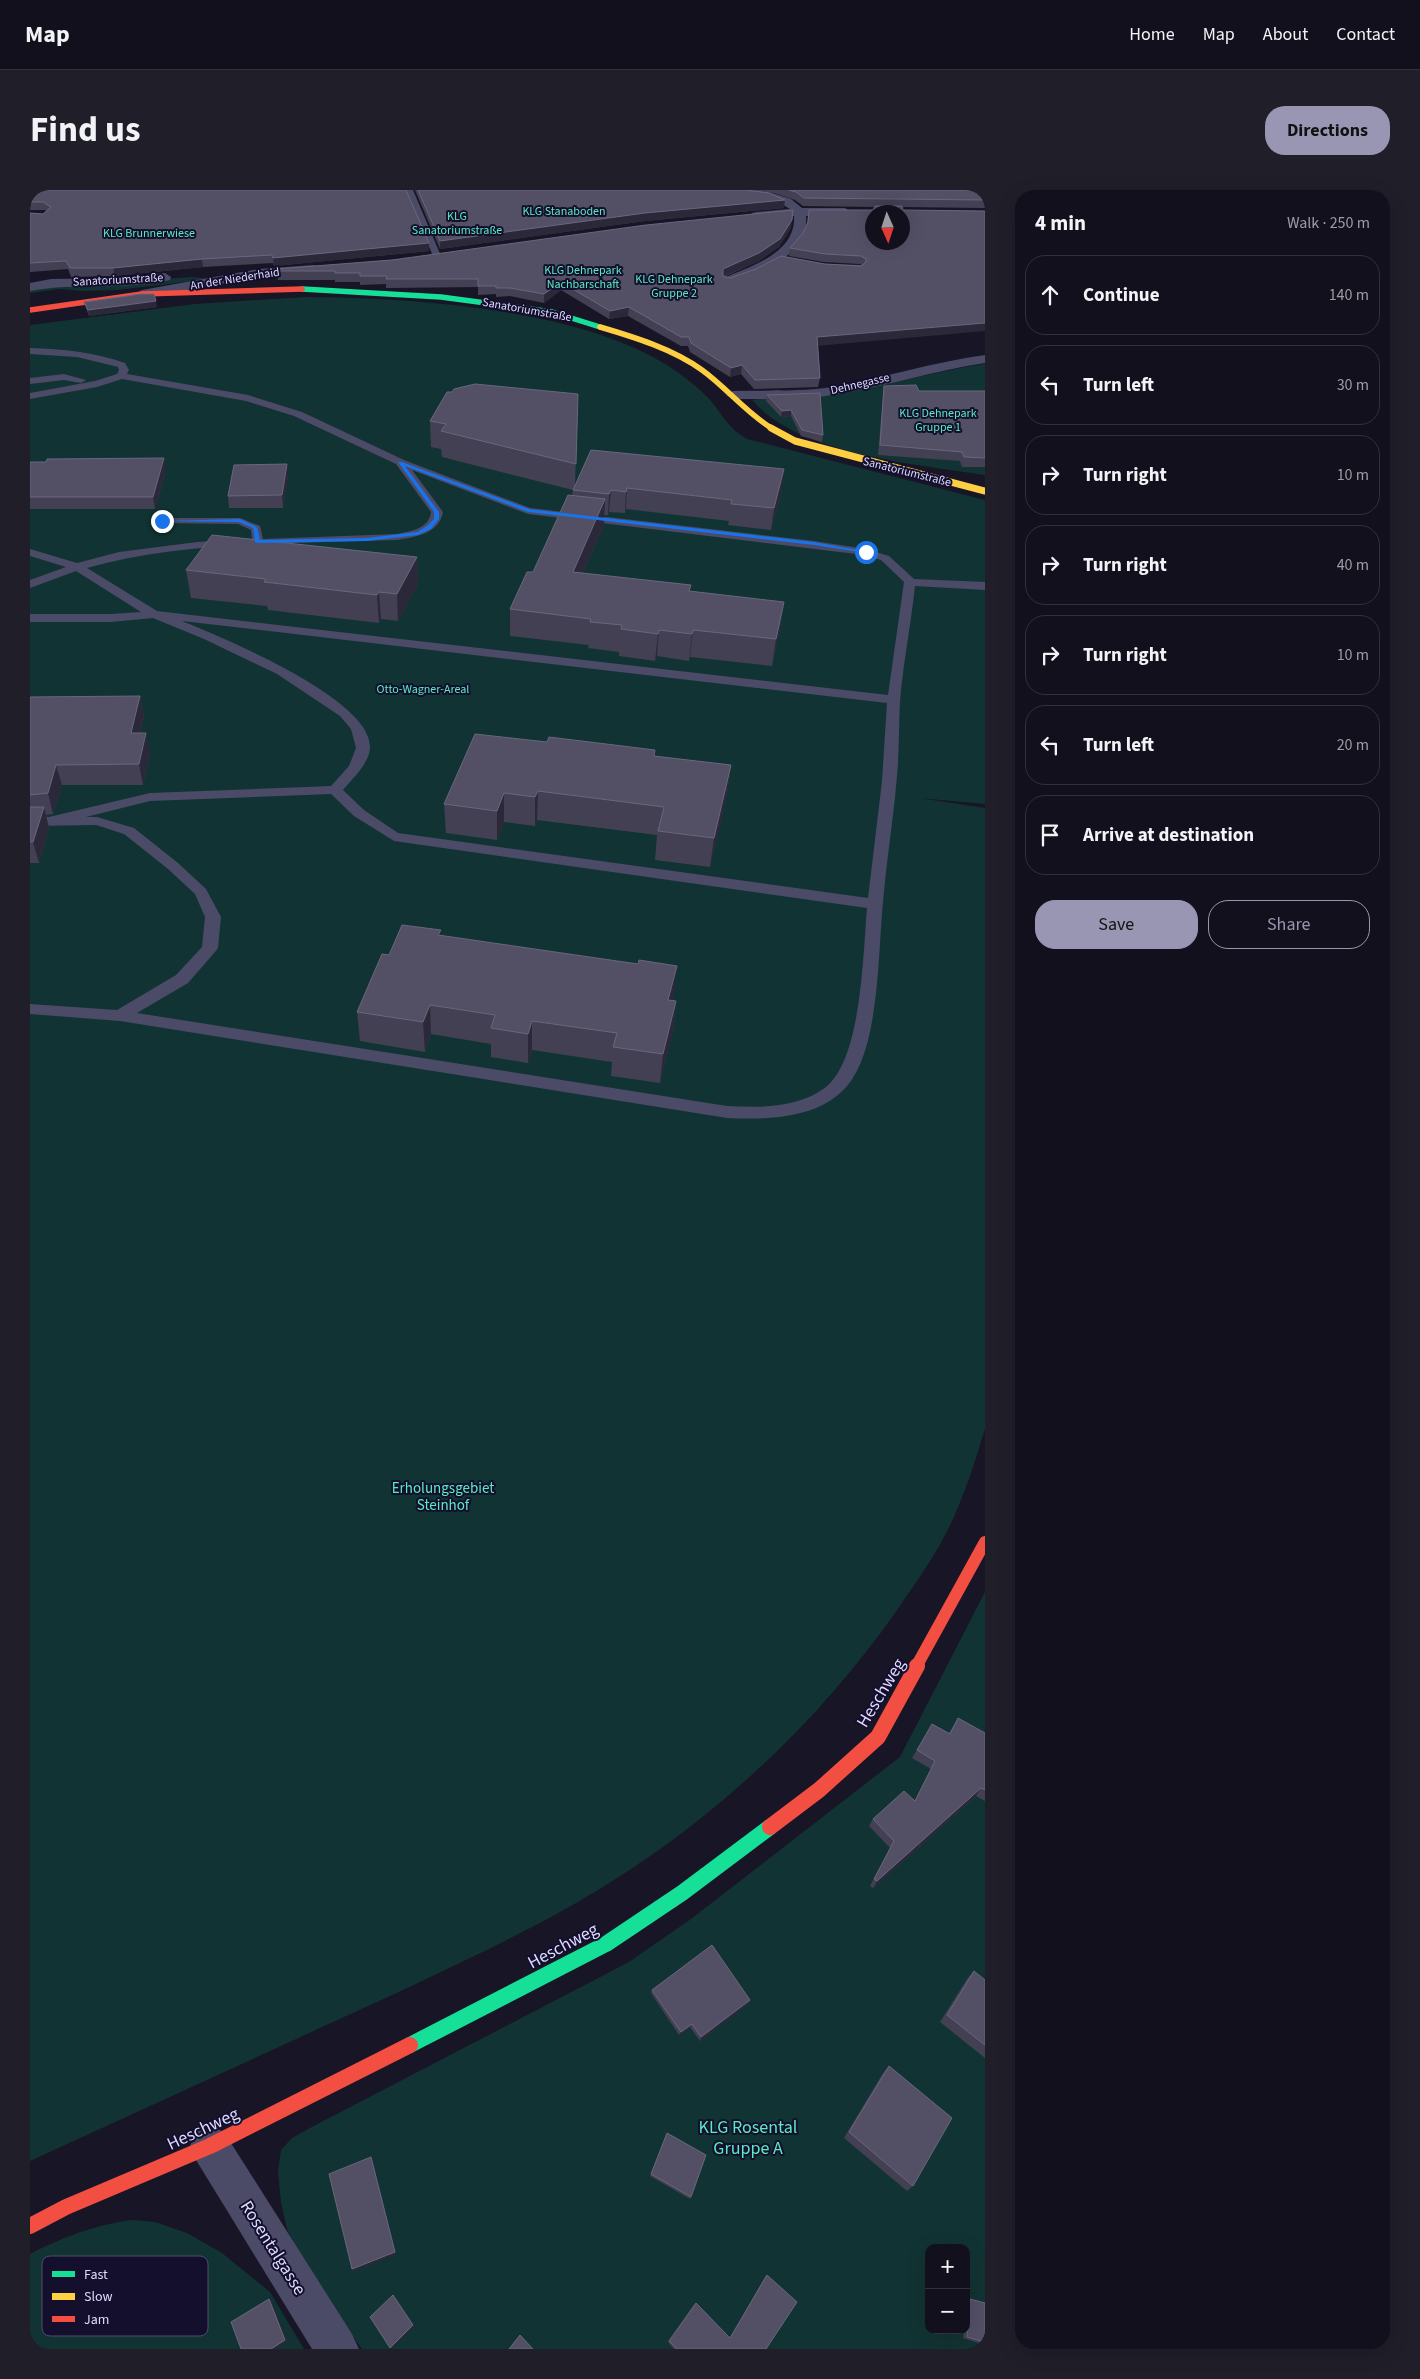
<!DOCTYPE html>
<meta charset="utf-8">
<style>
body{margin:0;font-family:"Source Sans 3",sans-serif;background:#1f1e29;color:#f1f3f6}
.controls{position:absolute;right:15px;bottom:15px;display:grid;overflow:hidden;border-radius:10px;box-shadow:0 5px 20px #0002}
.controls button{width:45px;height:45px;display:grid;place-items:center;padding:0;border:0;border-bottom:1px solid #31303b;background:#12101c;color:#f1f3f6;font:25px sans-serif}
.compass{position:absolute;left:835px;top:15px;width:45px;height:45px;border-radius:50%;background:#12101c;box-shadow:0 5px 20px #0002;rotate:177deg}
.stop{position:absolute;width:15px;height:15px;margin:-11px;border:4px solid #1a73e8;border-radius:50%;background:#fff}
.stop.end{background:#1a73e8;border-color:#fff;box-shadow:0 1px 5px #0008}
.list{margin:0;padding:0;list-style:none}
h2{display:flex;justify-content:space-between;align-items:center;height:65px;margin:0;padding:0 20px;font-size:21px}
h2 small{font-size:16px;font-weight:400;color:#9c9da3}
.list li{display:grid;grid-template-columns:32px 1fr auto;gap:15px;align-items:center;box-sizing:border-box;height:80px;margin:0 10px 10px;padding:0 10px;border:1px solid #31303b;border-radius:20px}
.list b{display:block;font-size:19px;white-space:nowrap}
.list em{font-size:16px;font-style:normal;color:#9c9da3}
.actions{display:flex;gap:10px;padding:15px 20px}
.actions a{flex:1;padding:11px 0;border:1px solid #9996b3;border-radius:20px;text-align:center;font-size:18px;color:#9996b3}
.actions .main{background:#9996b3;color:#111}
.icon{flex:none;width:28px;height:28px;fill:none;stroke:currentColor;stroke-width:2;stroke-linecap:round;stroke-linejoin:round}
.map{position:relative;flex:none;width:955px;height:2159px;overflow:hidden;border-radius:20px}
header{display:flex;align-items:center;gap:30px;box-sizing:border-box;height:70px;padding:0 25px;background:#12101c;border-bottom:1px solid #31303b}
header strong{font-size:24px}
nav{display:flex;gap:28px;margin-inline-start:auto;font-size:18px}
.intro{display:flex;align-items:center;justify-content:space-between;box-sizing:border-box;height:120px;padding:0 30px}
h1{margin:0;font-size:35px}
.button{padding:12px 22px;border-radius:20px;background:#9996b3;color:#111;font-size:18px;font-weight:700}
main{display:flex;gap:30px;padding:0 30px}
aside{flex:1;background:#12101c;border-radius:20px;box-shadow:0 5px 20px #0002}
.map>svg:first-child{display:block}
.green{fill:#123333;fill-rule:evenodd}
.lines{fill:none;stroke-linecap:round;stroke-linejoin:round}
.lane{fill:#4b4a67;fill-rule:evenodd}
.street{fill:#4b4a67;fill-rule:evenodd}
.fast-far1{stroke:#16e098;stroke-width:5.5}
.fast{stroke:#16e098;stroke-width:16}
.slow-far1{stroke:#ffcf43;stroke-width:5.5}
.slow{stroke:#ffcf43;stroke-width:7}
.jam-far2{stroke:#f24e42;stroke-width:5.5}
.jam-far1{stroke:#f24e42;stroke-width:12}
.jam{stroke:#f24e42;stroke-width:16}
.wall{fill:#434054}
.shaded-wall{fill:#2b283a}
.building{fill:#535066;stroke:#69667e;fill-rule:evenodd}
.route{fill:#1a73e8}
.labels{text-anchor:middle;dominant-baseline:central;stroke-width:4;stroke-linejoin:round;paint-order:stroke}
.far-park-label{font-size:12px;fill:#5bebc2;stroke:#130f2d}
.far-street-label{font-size:12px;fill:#dedbff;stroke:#130f2d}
.park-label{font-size:15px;fill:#5bebc2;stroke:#130f2d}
.near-street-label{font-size:18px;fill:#dedbff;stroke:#130f2d}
.near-park-label{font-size:18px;fill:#5bebc2;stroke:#130f2d}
.key{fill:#130f2d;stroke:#504c6c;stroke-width:1}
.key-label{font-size:14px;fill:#dedbff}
</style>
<header>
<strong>Map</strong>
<nav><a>Home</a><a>Map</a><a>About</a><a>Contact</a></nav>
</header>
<div class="intro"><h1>Find us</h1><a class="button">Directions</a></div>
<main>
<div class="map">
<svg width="955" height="2159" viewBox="0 0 955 2159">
<rect width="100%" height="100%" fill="#181626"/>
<path class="green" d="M162,87l19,2 -94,11 -33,1 -25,-2 -29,4v-5z
M275,107c108,1 273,11 365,70 15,10 29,21 41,34 12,15 18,28 36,38l238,61v304l-66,-6 66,10v621c-9,28 -17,56 -29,83 -15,36 -39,69 -61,101 -89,126 -208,231 -344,304 -79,42 -161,79 -242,116 -93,43 -186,85 -279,128v-1836l165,-21z
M955,174v111c-68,-11 -186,-20 -233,-75l81,-5 132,-28z
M955,1402v757h-623l-52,-74 -23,-46 -6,-27 -3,-30 3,-22 11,-12 16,-9 321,-167 62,-43 209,-162zM899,2058h37v82h-37z
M101,2030l24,2 32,11 35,20 48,39 34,57h-274v-95c33,-17 65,-29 101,-34z"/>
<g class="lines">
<path class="lane" d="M375,0h8l28,66 -1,2 -7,-2z
M0,158c33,1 64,4 95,15l4,7 -2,4 121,21 54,17 102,48 126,48 284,33 52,8 23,7 25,23 71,3v8l-70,-4c-4,39 -12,77 -15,116 -1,20 -1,41 -2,61 -3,46 -11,93 -15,139 -5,49 -3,146 -36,184 -28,33 -80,34 -120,32l-607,-97 -90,-7v-10l87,6 59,-35 26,-28 3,-30 -10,-23 -27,-25 -44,-35 -28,-9 -66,1v-8l19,-1 101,-24 181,-7 18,-20 7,-18 -5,-19 -11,-13 -63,-42 -73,-35 -51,-21 -42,4h-81v-8h81l30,-2 -65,-41 -46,17v-8l36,-13 -36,-11v-7l47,14 42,-11 78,-10 55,-3 -1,-9 -13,-6 -80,-1v-4l4,-1h78l20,8 3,13 134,-5c14,-3 32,-5 34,-22l-35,-48 -102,-48 -48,-15 -124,-22 -25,8 -67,12v-6l65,-12 22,-7 2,-4 -1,-3 -41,-10 -47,-3zM382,280l116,44 336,41 17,5 23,22 -16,113 -731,-84 -70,-43c97,-28 209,-24 310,-28 18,-3 42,-6 46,-28zM152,431l705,82 -5,78 -14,117 -470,-65 -34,-23 -21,-20c9,-11 26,-26 27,-42 3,-49 -149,-111 -188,-127zM301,604l23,22 40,25 473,67c-4,44 -5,150 -41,179 -27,21 -66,21 -99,19l-590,-93 51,-30 27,-31 3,-4 3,-31 -15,-28 -28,-26 -44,-35 -37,-11h-11l64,-16z
M34,184l22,6 -5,3 -17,-3 -34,4v-6z"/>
<path class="street" d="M684,0h38l17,2 22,7 11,9h43l6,4 -6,4h-39c4,36 -46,61 -77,69l-5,-1 -1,-3 1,-3c29,-13 72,-25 70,-62l-42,3 -2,-3 2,-3 4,-1 34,-3 -10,-6 -11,-4 -49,-6z
M284,75l6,4 -1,3 -60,5 -117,21 -7,-4 7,-4 117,-21z
M135,83l6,4 -1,3c-46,11 -94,2 -140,11v-8l21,-4 64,-1z
M955,165v8c-52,8 -101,24 -153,32 -33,6 -66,4 -99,4l-7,-4 7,-4c33,-1 66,1 99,-4 52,-9 101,-25 153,-32z
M180,1936l14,6 128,202 7,15h-47l-116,-189 -6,-14 6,-14z"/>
<path class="fast-far1" d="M272,99l139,8 111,15 48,15"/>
<path class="fast" d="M380,1855l196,-101 76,-51 88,-66"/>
<path class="slow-far1" d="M570,137c34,10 73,22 102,43 25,18 45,44 71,59"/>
<path class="slow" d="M741,238l24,13 190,50"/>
<path class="jam-far2" d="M0,120l112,-16 160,-5"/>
<path class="jam-far1" d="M886,1477l69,-125"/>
<path class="jam" d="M740,1637l49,-37 59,-53 39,-71
M0,2036l36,-19 144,-61 200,-101"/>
</g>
<path class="wall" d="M0,0l399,53v8l-155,15 -1,-3 -70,4 -88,9 -44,1 -3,-8 -38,3v-59l13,1 4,-3 -2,-1h-15z
M385,0h570v18l-83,-1 -84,139 2,32 -2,9 -64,2 -13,-15 -11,3 -40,-25 -2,-6h-7l-53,-30 -19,3 -48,-29 -17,13 -34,-7 -14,1v-3l-18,1v-8l-89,1h-3v-4l-26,1v-3h-25v-2h-57l-2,-11 515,-41 -12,19 -20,14 -35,16 6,1 95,-14 37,1 -2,-1 -36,-2 -35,-6 1,-8 13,-15 4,-10 2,-13h64l2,-3 -72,-1 -8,-6 -21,-7 -19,-2 29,17 -139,13 -205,28z
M54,112l73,5 -68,9 -3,-8z
M854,196l35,5h66v76h-23l-2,-6 -82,-6 5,-60z
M790,203l3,42 -1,7 -21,-6 -10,-20 -10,1 -15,-16 1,-6z
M548,204l-3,90 207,6 -11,40 -43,-5 1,-4 -103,-12 -1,4 -16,-1 -1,3h-4v10l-21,48 107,18 94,11 -4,26 -8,38 -82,-9 -1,4 -32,-5 -2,5 -36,-5v-4l-31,-4 1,-3 -79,-9v-27l23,-37 39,-77 1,-5 -131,-33 -1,-8 -10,-2 -1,-26z
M0,272l136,8 -11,39h-125z
M258,286l-5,32h-54l-1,-12z
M387,367l1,27 -20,37 -17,-2 -2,4 -111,-13 -1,-4 -76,-8 -5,-28z
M110,506l4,21 -4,16 10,20 -7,32h-81l-9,29 -7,1 3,13 -10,35h-9v-166z
M625,566l76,9 -4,29 -17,73 -55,-7 2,-25 -120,-15 -2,6 -31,-4 -7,18 -51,-7 -2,-29z
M411,746l233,59 -2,5 4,1 -3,29 -13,53 -49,-7 1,-14 -80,-12 -4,13 -37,-6v-13l-60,-10 -6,18 -65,-11 -3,-29 32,-57z
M928,1528l27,15v68l-9,-5 -103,92 -3,-2 20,-38 -21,-22 4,-7 42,-19 16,-31 -19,-11 20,-34 17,9z
M944,1781l11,9v78l-45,-36 27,-43z
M622,1800l98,10 -2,4 -48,37 -10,-14 -11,8 -28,-42z
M859,1876l24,120 -6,5 -63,-53 39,-65z
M637,1943l24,64 -1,2 -40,-23z
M737,2085l-1,74h-92l-6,-7 26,-37 36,33 35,-61z
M940,2109l15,4v42l-22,-7 1,-8h2v-29z"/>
<path class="shaded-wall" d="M755,10l-1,8 -139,13 -205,28v-8l205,-28z
M762,30l-1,8 -12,19 -20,14 -37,16 1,-8z
M399,53v8l-155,15 -1,-8z
M172,69l1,8 -88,9 -2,-8z
M531,92v8l-17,13v-9z
M126,111l1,6 -68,9 -1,-6z
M599,117l-1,9 -19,3 1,-8z
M955,133v8l-169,15 1,-9z
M712,175l-1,9 -11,3 1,-9z
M761,220v6l-10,1 1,-6z
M134,268l2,12 -11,39 -2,-12z
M257,274l1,12 -5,32 -1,-13z
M754,279l-2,21 -11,40 3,-22z
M597,298l-1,21 -1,4 1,-21z
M581,300l-2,22 -1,3 1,-21z
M575,309l-1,26 -32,73 1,-26z
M387,367l1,27 -20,37 -1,-27z
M349,402l2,27 -2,4 -2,-28z
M754,412l-4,26 -8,38 4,-27z
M629,440l-2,26 -2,5 3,-27z
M663,440l-3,27 -1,4 3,-27z
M110,506l4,21 -9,36 -4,-20z
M116,543l4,20 -7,32 -4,-21z
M26,575l6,20 -9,29 -5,-21z
M701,575l-4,29 -17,73 4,-29z
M508,601l-1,29 -2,6v-29z
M474,603v29l-7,18v-29z
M14,617l5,21 -10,35 -6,-21z
M647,776l-3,29 -9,34 3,-29z
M646,811l-3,29 -13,53 3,-29z
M400,815l1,29 -6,18 -2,-30z
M502,831v29l-4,13v-29z
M951,1598l-5,8 -103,92 4,-7z
M720,1810l-2,4 -48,37 1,-4z
M662,1834l-2,3 -11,8 2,-3z
M341,1967l25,98 -43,16 -1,-2z
M239,2109l2,1 16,41 -12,8h-4z
M383,2135l1,2 -23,22 -1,-1z"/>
<path class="building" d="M0,0h376l23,53 -156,15 -1,-3 -70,4 -89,9h-43l-4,-7 -36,2v-50l13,1 8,-7 -8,-5h-13z
M388,0h327l24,3 16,7 -140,13 -205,28z
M759,0h196v10l-181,-2 -8,-6z
M845,16h27l1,4 82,1v112l-168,14 3,41 -65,2 -13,-15 -11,3 -40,-25 -2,-6h-8l-52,-30 -19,4 -49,-29 -17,12 -34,-6h-14v-2h-18v-7h-92l1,-3h-27v-3h-25v-2h-58l-1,-2 116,-9 254,-35 147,-15 -1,10 -12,19 -21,14 -36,16v7l7,2 26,-9 25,-13 44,8 36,2 5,-4v-3l-5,-3 -36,-2 -35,-6 13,-15 5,-11 1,-12h64zM842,22h30v30h-30z
M111,104h13l2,7 -68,9 -4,-8z
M445,194l103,10 -2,70 -135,-33 5,-7 -16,-3 17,-29h5l2,-3z
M886,195l3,6h66v67l-21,-1 -2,-5 -82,-7 4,-59z
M790,203l3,42 -21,-5 -11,-20 -9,1 -15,-16z
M561,260l193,19 -10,39 -43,-4 1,-4 -105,-12 -1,4 -15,-2 -2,4 -36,-4z
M134,268l-11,39h-123v-35h16l1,-3z
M257,274l-5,31 -54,1 6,-31z
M538,305l37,4 -32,73 118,13 -2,6 95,11 -8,37 -83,-9 -1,4 -33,-4 -1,4 -37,-5 1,-4 -32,-3 1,-3 -81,-10 17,-37h6z
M182,345l205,22 -20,37 -18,-2 -2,3 -113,-13 2,-3 -80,-9z
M110,506l-9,37h15l-7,31 -83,1 -8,28 -18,2v-98z
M445,544l72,8 2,-5 106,13 -1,6 77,9 -17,73 -56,-7 6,-24 -126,-16 -3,6 -31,-4 -7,18 -53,-7z
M0,617h14l-11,35h-3z
M372,735l39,5 -3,5 200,29 1,-4 38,6 -9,34 8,1 -13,53 -50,-7 4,-14 -85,-12 -4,13 -37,-6 4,-13 -65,-10 -7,17 -66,-10 25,-58 7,1z
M928,1528l27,15v57l-4,-2 -104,93 -3,-2 20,-38 -21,-22 31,-28 11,10 20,-40 -18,-11 15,-26 18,10z
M682,1755l38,55 -49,37 -9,-13 -11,8 -29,-42z
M944,1781l11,9v65l-38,-30z
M859,1876l63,52 -39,68 -64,-54z
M637,1943l39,22 -15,42 -40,-23z
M341,1967l24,95 -43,17 -23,-95z
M737,2085l30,27 -31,47h-89l-8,-8 27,-38 34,35z
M363,2105l20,30 -23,23 -20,-31z
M239,2109l16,41 -14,9h-30l-10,-27z
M940,2109l15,4v39l-18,-5z
M490,2145l13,14h-24z"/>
<path class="route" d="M368,272h4l127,47 285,33 55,10 -3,1 -52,-8 -286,-33 -123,-46 34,46v7l-8,10 -13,6 -51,6 -109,2 -3,-1 -2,-14 -14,-6 -79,-1 80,-2 17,8 3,13 107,-2 50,-6 10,-6 7,-7v-7z"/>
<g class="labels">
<g class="far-park-label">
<text x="534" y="21">KLG Stanaboden</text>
<text x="427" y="26">KLG<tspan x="427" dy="14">Sanatoriumstraße</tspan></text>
<text x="119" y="43">KLG Brunnerwiese</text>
<text x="553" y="80">KLG Dehnepark<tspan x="553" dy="14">Nachbarschaft</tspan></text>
<text x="644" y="89">KLG Dehnepark<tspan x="644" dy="14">Gruppe 2</tspan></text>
<text x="908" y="223">KLG Dehnepark<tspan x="908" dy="14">Gruppe 1</tspan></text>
<text x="393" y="499">Otto-Wagner-Areal</text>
</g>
<g class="far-street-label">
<text transform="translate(205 89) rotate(-9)">An der Niederhaid</text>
<text transform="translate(88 90) rotate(-3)">Sanatoriumstraße</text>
<text transform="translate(497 120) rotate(10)">Sanatoriumstraße</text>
<text transform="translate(830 194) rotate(-13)">Dehnegasse</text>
<text transform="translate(877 282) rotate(14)">Sanatoriumstraße</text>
</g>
<g class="park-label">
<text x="413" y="1298">Erholungsgebiet<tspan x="413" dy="17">Steinhof</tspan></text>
</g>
<g class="near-street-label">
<text transform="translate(851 1503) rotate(-59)">Heschweg</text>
<text transform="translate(533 1756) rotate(-28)">Heschweg</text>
<text transform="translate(173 1939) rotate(-25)">Heschweg</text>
<text transform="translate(243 2058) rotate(58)">Rosentalgasse</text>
</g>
<g class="near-park-label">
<text x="718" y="1937">KLG Rosental<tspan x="718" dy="21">Gruppe A</tspan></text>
</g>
</g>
<rect x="12" y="2066" width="166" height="80" rx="8" class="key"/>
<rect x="22" y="2081" width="23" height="6" fill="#16e098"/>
<rect x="22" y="2103" width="23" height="7" fill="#ffcf43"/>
<rect x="22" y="2126" width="23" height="6" fill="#f24e42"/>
<g class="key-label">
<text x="54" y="2089">Fast</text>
<text x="54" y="2111">Slow</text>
<text x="54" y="2134">Jam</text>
</g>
</svg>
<div class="controls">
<button>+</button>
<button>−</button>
</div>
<svg class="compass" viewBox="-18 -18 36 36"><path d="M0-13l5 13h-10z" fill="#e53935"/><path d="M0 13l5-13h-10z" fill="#9c9da3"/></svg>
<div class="stop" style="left:836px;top:362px"></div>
<div class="stop end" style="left:132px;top:331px"></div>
</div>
<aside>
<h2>4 min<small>Walk · 250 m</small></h2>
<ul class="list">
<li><svg class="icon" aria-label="ahead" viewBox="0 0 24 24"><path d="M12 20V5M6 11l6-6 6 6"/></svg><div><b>Continue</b></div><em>140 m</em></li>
<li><svg class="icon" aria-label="left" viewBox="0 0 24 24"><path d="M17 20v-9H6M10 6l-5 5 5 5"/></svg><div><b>Turn left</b></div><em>30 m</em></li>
<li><svg class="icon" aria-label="right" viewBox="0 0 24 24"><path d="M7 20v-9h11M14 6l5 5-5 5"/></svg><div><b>Turn right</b></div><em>10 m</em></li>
<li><svg class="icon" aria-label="right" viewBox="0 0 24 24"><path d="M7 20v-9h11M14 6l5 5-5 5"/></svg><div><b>Turn right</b></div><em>40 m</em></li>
<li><svg class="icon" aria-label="right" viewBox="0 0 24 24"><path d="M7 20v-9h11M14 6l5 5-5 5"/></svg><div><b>Turn right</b></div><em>10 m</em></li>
<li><svg class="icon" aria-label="left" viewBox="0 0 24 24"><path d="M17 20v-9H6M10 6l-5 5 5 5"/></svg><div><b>Turn left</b></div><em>20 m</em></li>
<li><svg class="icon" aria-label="arrive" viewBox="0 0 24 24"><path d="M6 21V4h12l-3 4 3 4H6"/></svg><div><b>Arrive at destination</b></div></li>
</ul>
<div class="actions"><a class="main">Save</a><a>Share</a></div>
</aside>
</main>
